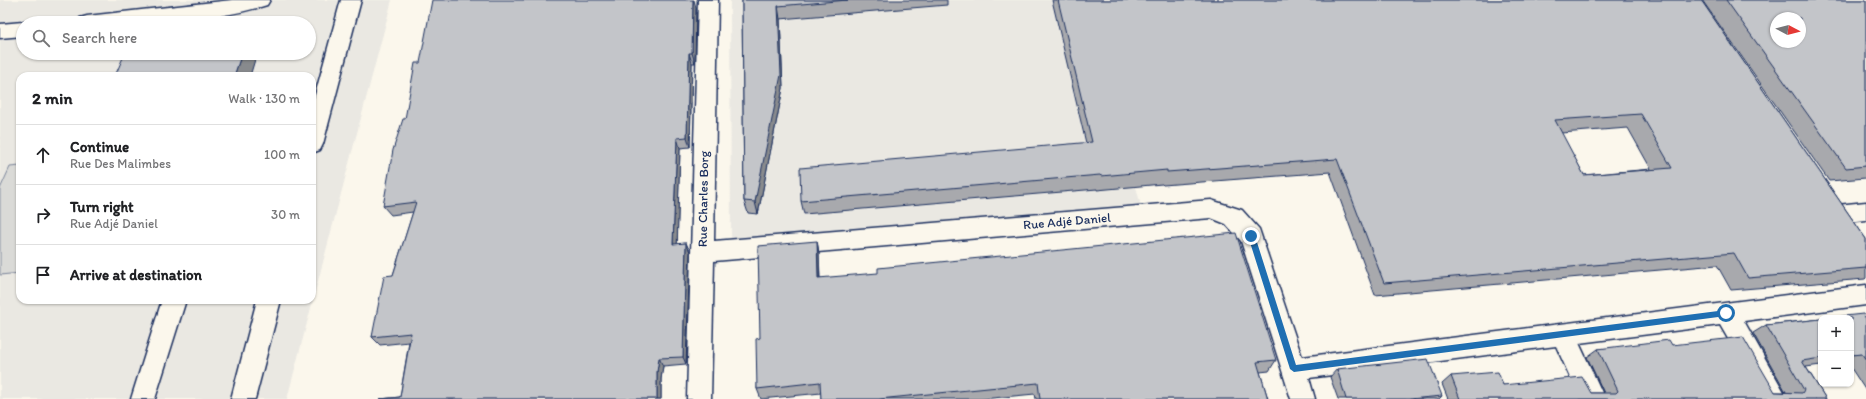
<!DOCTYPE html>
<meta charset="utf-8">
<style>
body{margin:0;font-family:Itim,sans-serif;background:#f2f2f2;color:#202124}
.controls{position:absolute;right:12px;bottom:12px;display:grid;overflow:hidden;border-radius:8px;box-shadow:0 1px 3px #0004}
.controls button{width:36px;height:36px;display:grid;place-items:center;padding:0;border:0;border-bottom:1px solid #e0e0e0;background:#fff;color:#202124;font:20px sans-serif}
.compass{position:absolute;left:1770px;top:12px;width:36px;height:36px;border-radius:50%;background:#fff;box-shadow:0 1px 3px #0004;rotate:97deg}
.stop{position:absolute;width:12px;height:12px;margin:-9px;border:3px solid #1f6fb2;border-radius:50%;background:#fff}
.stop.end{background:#1f6fb2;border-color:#fff;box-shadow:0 1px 4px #0008}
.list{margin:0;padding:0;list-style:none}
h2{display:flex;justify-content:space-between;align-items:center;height:52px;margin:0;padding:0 16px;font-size:17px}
h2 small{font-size:13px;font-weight:400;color:#757577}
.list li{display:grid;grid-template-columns:26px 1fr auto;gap:12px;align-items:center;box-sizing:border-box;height:60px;padding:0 16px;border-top:1px solid #e0e0e0}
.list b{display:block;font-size:15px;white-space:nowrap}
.list p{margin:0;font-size:13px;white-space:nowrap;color:#757577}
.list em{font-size:13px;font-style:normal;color:#757577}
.icon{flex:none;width:22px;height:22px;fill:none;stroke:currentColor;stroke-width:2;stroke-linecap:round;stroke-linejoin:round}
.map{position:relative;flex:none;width:1866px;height:399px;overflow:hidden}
.search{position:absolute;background:#fff;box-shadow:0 1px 3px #0004;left:16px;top:16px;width:300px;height:44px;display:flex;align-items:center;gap:10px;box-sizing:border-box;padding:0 14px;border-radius:22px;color:#757577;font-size:15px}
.panel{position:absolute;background:#fff;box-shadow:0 1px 3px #0004;left:16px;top:72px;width:300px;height:232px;border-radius:12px}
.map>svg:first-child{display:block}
.built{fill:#eae8e2;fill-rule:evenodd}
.green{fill:#dadad7;stroke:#7a849a}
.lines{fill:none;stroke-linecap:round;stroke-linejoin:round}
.minor-casing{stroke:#1b2f5e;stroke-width:3}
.minor{fill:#fbf7ec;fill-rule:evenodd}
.wall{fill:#a8a9ad;stroke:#1b2f5e;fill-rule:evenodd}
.shaded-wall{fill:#888a8d;stroke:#1b2f5e}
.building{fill:#c3c5c9;stroke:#1b2f5e;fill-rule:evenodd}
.route{fill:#1f6fb2}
.labels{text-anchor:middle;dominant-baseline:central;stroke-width:3.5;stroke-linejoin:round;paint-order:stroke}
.street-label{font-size:13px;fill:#1b2f5e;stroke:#fbf7ec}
</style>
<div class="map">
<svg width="1866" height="399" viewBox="0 0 1866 399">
<rect width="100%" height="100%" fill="#fbf7ec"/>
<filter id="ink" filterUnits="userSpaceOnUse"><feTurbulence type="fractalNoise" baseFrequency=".025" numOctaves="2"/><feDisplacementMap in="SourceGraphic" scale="8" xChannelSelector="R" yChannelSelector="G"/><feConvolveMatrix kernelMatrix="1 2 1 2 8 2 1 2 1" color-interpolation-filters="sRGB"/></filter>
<g filter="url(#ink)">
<path class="built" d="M0,0h392l-105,399h-287zM23,23h286v30h-286zM20,76h292v224h-292z
M730,0h357l54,206 -410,40z"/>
<path class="green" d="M20,166v107l-20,2v-86l10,-22z"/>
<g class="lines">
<g class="minor-casing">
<path id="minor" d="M232,0h38l-3,5c-61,19 -126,18 -190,18l3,-5 7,-2z
M341,0h20l-38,144 -3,6 -8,3v-47z
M698,0h20l-4,241 497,-41 31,10 17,19 43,128 564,-72v20l-122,16 44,78h-25l-43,-74 -141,18 26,56h-25l-24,-53 -247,32 6,21h-24l-50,-158 -15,-17 -15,-6 -497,43 -3,138h-24z
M23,22l4,1h-4v13l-23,2v-14z
M1866,202v18l-29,3 -8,-2 -3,-7 3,-7 8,-2z
M162,300h24l-31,99h-24z
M257,300h24l-26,99h-24z"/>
</g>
<use href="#minor" class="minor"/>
</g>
<path class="wall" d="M742,0h205v5l-167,14 3,69 -25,126 -10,-1 -4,-12z
M1052,0h649l165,239v39l-1,1 -134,11 -14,-25 -342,30 -45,-123 -167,13 -1,-1 -65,6v-1l-293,25 -3,-13 285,-58zM1628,128l23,41 -67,6 -23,-42z
M1702,0h164v178l-37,3z
M696,8l-1,55h-3l-2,84 -10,1 -3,96 9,-1 4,9 -4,112 -23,2 -2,13v20h-281l20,-2 9,-55 -29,3 -8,-8 21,-62 20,-63 -22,3 -8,-9 37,-143z
M817,241l2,12 1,25 456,82 -7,11 -9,1 8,27h-232l-1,-5 -53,5h-161v-6l-60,6 -4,-10 3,-51z
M1851,318l15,1v72l-15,-23z
M1821,319v46l-15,2 20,32h-378l-6,-15 9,-8 52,9 88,8h13l-17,-36 11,-8 74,-4 103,47h11l-33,-59 13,-8z
M1337,369l105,27 -3,3h-101l-8,-22z"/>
<path class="shaded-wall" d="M693,0h1l2,8 -1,55 -3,-10z
M778,6l2,13 3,69 -25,126 -3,-12z
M242,53h15l-7,23h-16z
M689,53l3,10 -2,84 -3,-10z
M677,138l3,10 -3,104 -4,-8z
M817,241l2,12 1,37 -2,-12z
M686,243l4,9 -4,112 -3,-7z
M659,358l4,8 -2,13v20h-4v-27z"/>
<path class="building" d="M432,0h261l-1,53h-3l-2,84 -10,1 -4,106 13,-1 -3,114 -24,1 -2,14v27h-277l20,-2 11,-64 -39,4 12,-61 9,-1 23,-73 -33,4 10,-56 10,-31h2l10,-56h5z
M742,0h106l-70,6 3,69 -26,127 -11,-1z
M1058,0h643l165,239v29l-118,10 -14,-25 -350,30 -47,-124 -170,13v-2l-66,6 -1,-1 -299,26 -1,-33 292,-26zM1641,114l31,54 -88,7 -29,-55z
M1726,0h140v166l-20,2zM1776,18h24v24h-24z
M188,20l-1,3h-33z
M252,20v3h-35z
M125,53h117l-8,23h-119z
M1236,233l40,127 -19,2 11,37h-228l-2,-16 -159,16h-58l-1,-17 -63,7 -1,-50 4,-1 -2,-92 59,-5 1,37 60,-5v-5z
M1863,314l3,5v41l-4,-6 -11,1v-37h-25z
M1821,319v39l-19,3 24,38h-366l-9,-23 47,-4 5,13 79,-8 9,16h25l2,-2 -20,-42 71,-9 3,5 71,-8 32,55 27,1 2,-3 -38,-65z
M1428,359l14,37 -32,3h-64l-9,-30z"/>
</g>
<path class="route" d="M1251,233l4,3 41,129 430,-55 3,3 -3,3 -432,56 -4,-3 -42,-133z"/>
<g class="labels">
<g class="street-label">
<text transform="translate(703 199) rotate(-89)">Rue Charles Borg</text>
<text transform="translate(1067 221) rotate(-5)">Rue Adjé Daniel</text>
</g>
</g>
</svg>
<div class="controls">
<button>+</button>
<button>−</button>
</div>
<svg class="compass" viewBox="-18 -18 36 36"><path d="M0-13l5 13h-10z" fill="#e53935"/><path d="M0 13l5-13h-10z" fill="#757577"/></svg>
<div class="stop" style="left:1726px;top:313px"></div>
<div class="stop end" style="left:1251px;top:236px"></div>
<div class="search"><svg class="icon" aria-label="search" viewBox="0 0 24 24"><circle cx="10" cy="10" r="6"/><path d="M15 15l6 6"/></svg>Search here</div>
<section class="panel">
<h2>2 min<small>Walk · 130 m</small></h2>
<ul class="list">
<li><svg class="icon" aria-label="ahead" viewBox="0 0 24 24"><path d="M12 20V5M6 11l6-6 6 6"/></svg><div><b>Continue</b><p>Rue Des Malimbes</p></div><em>100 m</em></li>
<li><svg class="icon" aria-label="right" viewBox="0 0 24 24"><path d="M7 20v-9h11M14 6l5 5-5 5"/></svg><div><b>Turn right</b><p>Rue Adjé Daniel</p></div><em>30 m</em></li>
<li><svg class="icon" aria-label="arrive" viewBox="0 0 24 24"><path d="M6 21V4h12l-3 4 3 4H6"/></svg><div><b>Arrive at destination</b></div></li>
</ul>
</section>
</div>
